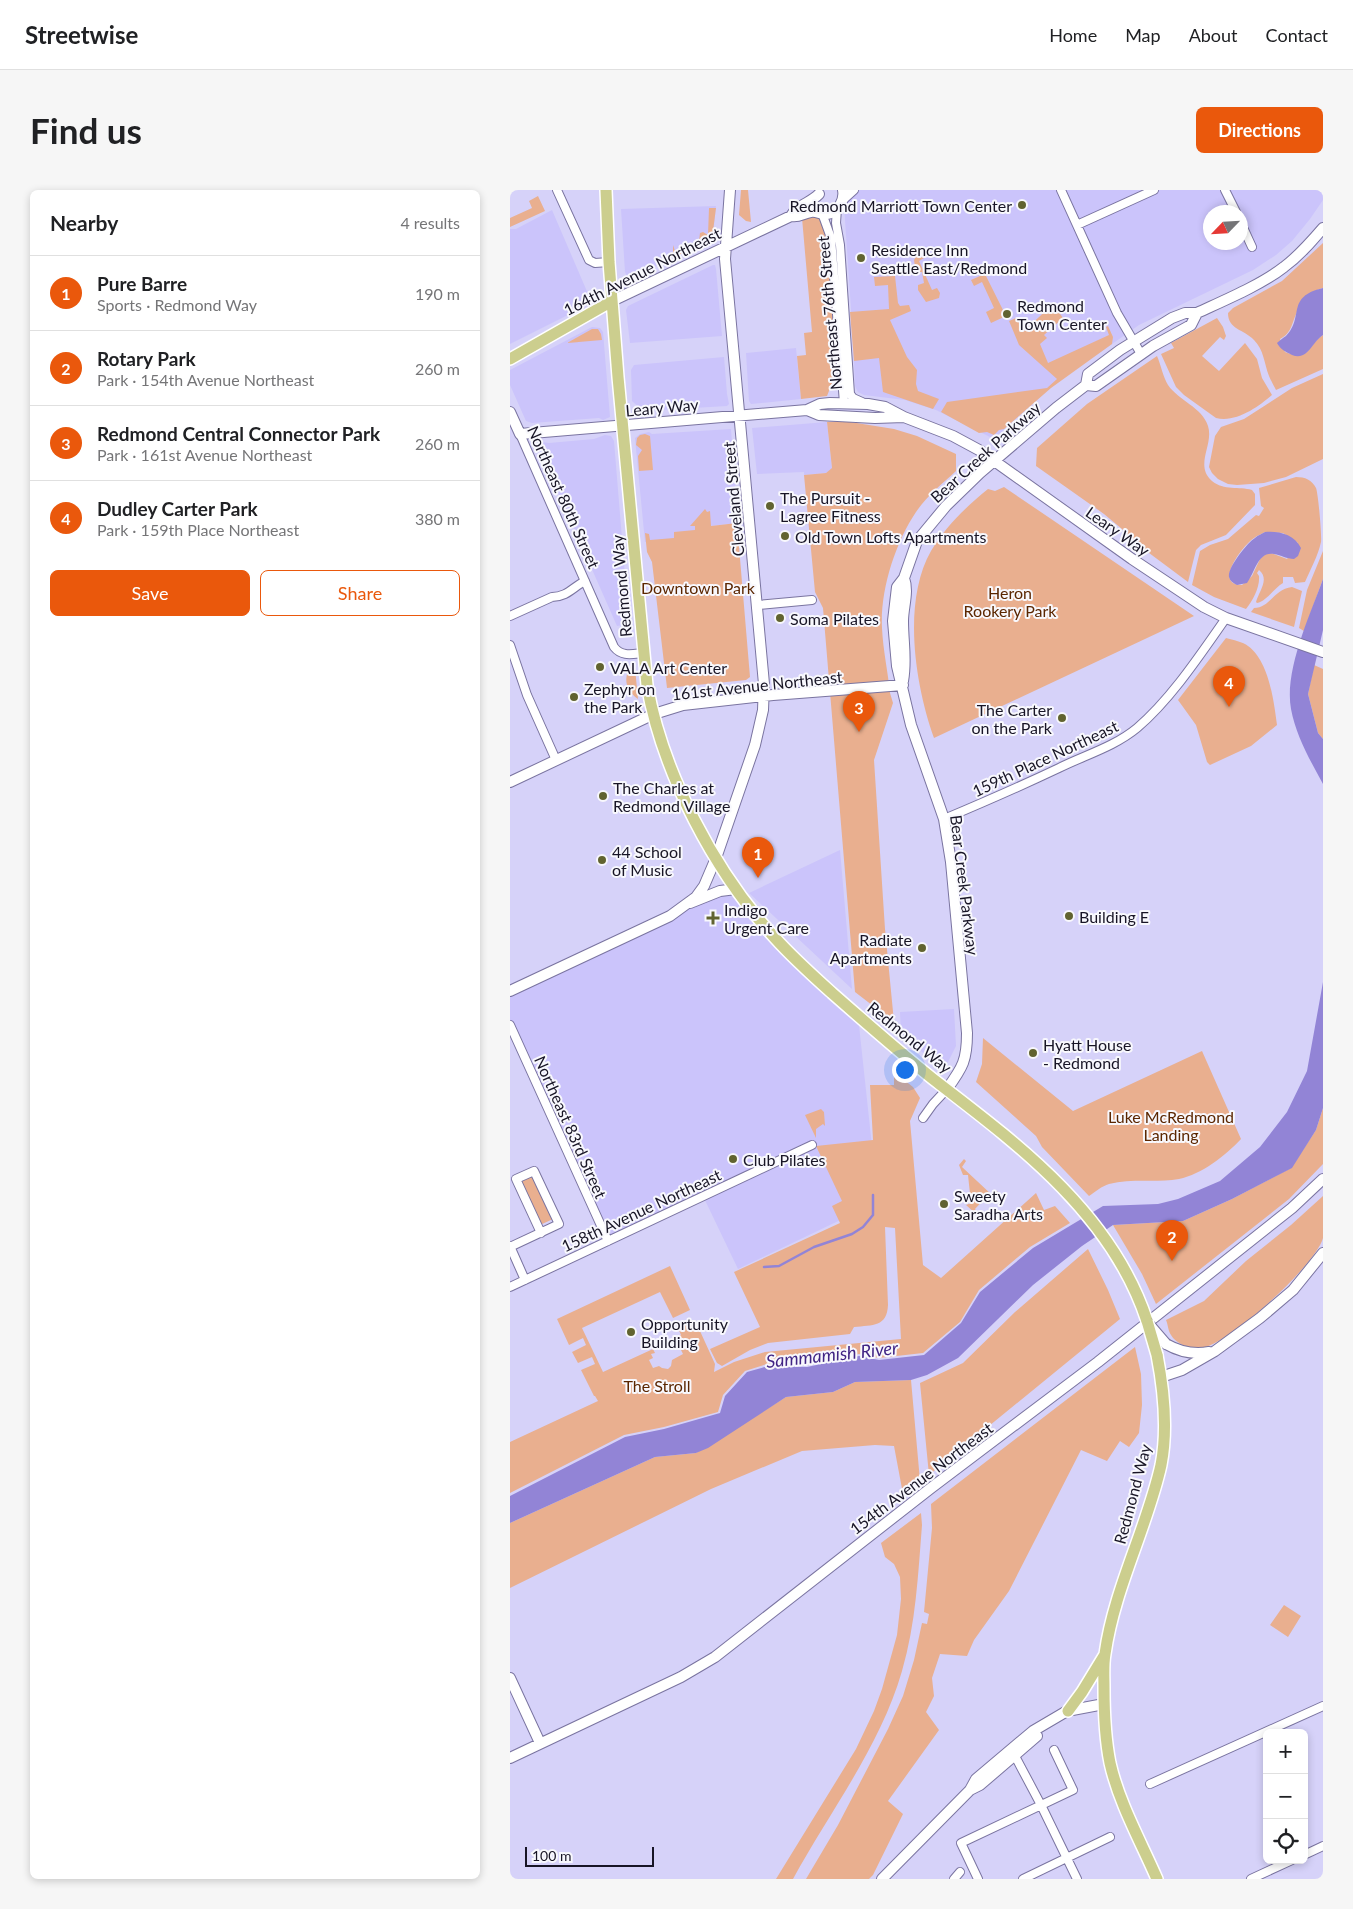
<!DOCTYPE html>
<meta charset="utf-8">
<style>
body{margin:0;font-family:Lato,sans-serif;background:#f6f6f6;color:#202124}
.controls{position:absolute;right:15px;bottom:15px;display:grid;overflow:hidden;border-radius:8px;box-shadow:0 2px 8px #0003}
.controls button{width:45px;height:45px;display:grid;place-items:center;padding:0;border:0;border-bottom:1px solid #e0e0e0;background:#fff;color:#202124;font:25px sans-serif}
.compass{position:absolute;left:693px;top:15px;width:45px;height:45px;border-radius:50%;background:#fff;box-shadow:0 2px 8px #0003;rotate:245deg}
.scale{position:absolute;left:15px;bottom:12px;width:129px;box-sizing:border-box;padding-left:5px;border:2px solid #181526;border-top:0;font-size:14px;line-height:18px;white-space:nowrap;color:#181526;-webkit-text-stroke:4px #f8f8fd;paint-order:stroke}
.you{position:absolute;left:394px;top:879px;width:18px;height:18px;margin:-12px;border:4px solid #fff;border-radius:50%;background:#1a73e8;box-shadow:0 0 0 8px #1a73e833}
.badge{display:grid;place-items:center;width:32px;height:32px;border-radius:50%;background:#ea580c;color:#fff;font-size:16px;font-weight:700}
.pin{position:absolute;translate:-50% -41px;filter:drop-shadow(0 1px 2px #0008)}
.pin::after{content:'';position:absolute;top:26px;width:18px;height:15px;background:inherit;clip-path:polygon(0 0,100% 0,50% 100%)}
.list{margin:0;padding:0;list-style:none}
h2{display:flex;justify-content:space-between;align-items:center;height:65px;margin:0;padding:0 20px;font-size:21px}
h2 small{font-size:16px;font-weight:400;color:#757577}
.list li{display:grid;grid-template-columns:32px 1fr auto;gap:15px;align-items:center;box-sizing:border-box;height:75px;padding:0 20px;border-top:1px solid #e0e0e0}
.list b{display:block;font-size:19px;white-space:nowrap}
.list p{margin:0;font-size:16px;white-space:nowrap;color:#757577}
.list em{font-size:16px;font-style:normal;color:#757577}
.actions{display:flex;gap:10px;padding:15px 20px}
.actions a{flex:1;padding:11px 0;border:1px solid #ea580c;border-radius:8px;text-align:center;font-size:18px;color:#ea580c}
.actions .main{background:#ea580c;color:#fff}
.icon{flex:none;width:28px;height:28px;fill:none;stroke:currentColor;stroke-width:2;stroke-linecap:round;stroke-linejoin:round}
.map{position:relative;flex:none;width:813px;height:1689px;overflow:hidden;border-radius:8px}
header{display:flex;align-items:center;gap:30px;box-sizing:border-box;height:70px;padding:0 25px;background:#fff;border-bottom:1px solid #e0e0e0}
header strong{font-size:24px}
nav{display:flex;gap:28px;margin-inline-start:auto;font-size:18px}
.intro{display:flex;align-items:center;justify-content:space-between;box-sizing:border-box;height:120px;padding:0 30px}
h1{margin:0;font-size:35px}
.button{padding:12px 22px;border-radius:8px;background:#ea580c;color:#fff;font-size:18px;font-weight:700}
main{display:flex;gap:30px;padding:0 30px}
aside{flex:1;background:#fff;border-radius:8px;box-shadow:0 2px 8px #0003}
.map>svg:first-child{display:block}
.built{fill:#cbc4fb;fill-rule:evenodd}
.green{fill:#e9af8f;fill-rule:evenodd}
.water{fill:#9284d6}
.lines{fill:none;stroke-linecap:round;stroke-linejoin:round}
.stream{stroke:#9284d6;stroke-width:2.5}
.street-casing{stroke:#7a74a0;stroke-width:10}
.secondary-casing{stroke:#7a74a0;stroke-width:12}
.primary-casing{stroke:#fff;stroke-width:14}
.street{stroke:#fff;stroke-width:8}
.secondary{stroke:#fff;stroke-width:10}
.primary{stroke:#ccce8e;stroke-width:11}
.secondary-bridge-casing{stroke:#7a74a0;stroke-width:12;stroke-linecap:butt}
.primary-bridge-casing{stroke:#fff;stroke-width:14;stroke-linecap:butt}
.secondary-bridge{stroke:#fff;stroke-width:10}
.primary-bridge{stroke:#ccce8e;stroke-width:11}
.poi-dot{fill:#616330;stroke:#f8f8fd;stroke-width:2}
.labels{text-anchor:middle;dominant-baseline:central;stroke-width:4;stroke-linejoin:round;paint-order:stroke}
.poi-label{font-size:16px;fill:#181526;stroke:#f8f8fd;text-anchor:start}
.street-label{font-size:16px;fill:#181526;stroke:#f8f8fd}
.park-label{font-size:16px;fill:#5b2600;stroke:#f8f8fd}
.water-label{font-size:18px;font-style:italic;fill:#412484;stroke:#f8f8fd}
</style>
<header>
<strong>Streetwise</strong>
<nav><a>Home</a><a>Map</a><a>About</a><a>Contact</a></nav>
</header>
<div class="intro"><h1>Find us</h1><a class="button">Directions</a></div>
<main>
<aside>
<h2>Nearby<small>4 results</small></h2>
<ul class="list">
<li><span class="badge">1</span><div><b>Pure Barre</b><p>Sports · Redmond Way</p></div><em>190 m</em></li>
<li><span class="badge">2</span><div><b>Rotary Park</b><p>Park · 154th Avenue Northeast</p></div><em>260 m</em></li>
<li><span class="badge">3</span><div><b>Redmond Central Connector Park</b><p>Park · 161st Avenue Northeast</p></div><em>260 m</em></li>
<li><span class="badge">4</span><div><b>Dudley Carter Park</b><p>Park · 159th Place Northeast</p></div><em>380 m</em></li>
</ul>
<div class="actions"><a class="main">Save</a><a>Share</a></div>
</aside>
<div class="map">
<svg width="813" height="1689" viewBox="0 0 813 1689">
<rect width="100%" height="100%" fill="#d6d2f9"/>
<path class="built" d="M333,0h480v10l-13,19 -18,22 -16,14 -23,15 -114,55 -88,62 -53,48 -8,2 -54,-27 -31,-10 -41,-5 -6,-3 -3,-6 -2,-47zM701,22h30v30h-30z
M206,16l-3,29 -4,6 -79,37 -3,-2 -2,-4 -4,-63z
M42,20l40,93 -82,41v-115h6z
M203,75h2l1,4 6,67 -92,7 -4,-33 2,-4z
M82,137l8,1 3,4 7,85 -7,3 -4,-2 -67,5 -6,-2 -16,-36v-15z
M286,158l5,51 -50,5 -2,-3 -3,-48z
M214,167l3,37 2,10 -2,2 -84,5 -11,-10 -1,-31 3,-5z
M317,232l5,47 -6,4 -22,2v-3l-47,2 -5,-46z
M221,239l7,94 -28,3 -34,13 -31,3 -10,-104 5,-4 9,-2 3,2z
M95,245l6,1 3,5 15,183 -12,2 -76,-172 -6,-6 2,-4 5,-2 7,1 45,-4z
M330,660l12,139 -103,-96z
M218,699l130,127 20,186 -140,67 -35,-73 -95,45 -98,-216v-34z
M444,819l2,37 -8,16 -5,5 -8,-4 -34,-29 -1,-22z"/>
<path class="green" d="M231,0h7l3,32 -5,-1 -7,-6z
M28,6l7,15 -35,16v-9l22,-10 -3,-7z
M199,18h7l-4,31 -37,18 -2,-4v-8l2,6h3l21,-10 1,-8 3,-1 5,3z
M299,25c11,2 13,7 18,17l9,141 -9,23 -26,3 -4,-43 9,-1 -2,-22 8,-1 -10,-114z
M813,53v45c-11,2 -22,13 -26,24 -5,10 -5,21 -17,27l5,13c26,10 21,-6 38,-17v34l-47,21c-2,-4 -5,-9 -7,-14 -5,-13 -5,-26 -15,-36 -10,-11 -26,-10 -26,-27l5,-5 49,-27z
M407,65l7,3 -5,3 13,29 5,-2 3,5 -1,5 -13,4 -8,-12v-5l6,-2 -2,-11 -6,1 -2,-13z
M479,82l1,1 -4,3 20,40 -15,7 -5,-11 8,-4 -12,-26 -8,4 -3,-6z
M385,86l3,27 2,3 9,-1 2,6 -21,9 17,37 10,13 -1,14 2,7 21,8 -6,10 -50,-17 -4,-34 -25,3 -4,-49 39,-3 -1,-24 -13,1 -1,-9z
M543,114l10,14 -19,17 3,3 -7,6 8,19 61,-28 -3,-8 2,-1 5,11 -1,7 -61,44 -47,41 -5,1 -5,5 -7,-3 -8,1 -38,-21 6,-10 100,-14 10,-9 -38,-34 -10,-24 7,-3 8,13z
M707,128l6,9 3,9 -2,4 -4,-3 -18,19 17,15 26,-28 12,16 5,19 10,17c-14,12 -36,28 -56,23l-32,-23 -8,-8 -15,-33 13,-6 -3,-5z
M82,139h6l3,5 1,6 -35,3z
M647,166c4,9 6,21 11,29 11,16 34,22 40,41 6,19 -14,39 4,55 12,10 27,5 40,9l3,4v11l-29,30 -25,10 -5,5 -8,32 -55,-41 -11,-12 -18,-15 -68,-48 1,-18 50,-44z
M813,184v85l-37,18 -22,6 -27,2 -9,-1 -10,-5 -6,-6 -3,-6 6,-31 6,-9 23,-8 48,-31z
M334,231l50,8 23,7 39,18v17c-14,13 -29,25 -40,41 -21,31 -36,79 -34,116 1,22 6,44 8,65l3,10 -19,57 11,169 9,93 -39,-30 -32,-384 -8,-16 -11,-117 22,-2 6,-5 -5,-46z
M135,244l5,2 3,34 -14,1 -1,-15 4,-6 -6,-5 1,-7 3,-3z
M786,287c9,0 16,3 20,11 2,4 6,48 5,54 -3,14 -11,28 -16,40l-10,1 -2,-6h-10v6c-9,5 -16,18 -26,20l-1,-1c3,-11 14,-23 3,-32l-2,3 2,3c1,11 -6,24 -13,33l-32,-12 -22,-12 8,-34 10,-6 18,-6 28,-24 3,1 5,-8 -3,-2 -2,-18zM755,342l18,1 15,10 -11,16 -16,-6 -6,1 -5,5 -8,17 -10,9c-30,0 2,-41 12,-47 4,-3 8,-4 11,-6z
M494,297l190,129 -260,122c-19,-53 -32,-136 -3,-187 15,-25 35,-44 57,-62l7,2z
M195,319l2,3 3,-1 1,15 26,-3 13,154 -4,3 -79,8 -15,-126 -5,-10 -2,-19 4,1 1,6 24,-2v-6l21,-2v-4h-5z
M813,361v28l-19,52 -5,-3 8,-38z
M782,397l10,4 -8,36 -43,-15 3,-4c16,0 20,-19 38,-21z
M716,448c7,2 17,4 22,8 21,15 26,56 29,79l-26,21 -41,19 -3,-3 -11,-37 -18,-25z
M123,474l2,4 3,31c-13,-9 -16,-23 -5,-35z
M804,475l9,4v70l-5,-6 -10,-39z
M473,848l90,73 129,-60 39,88c-16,17 -39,35 -62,40 -23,4 -47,-1 -70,5 -7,2 -14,8 -20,12l-47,-49 -6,-11 -60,-54 6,-18z
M384,882l19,15 7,11 -10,23 13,144 18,13 95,-85 8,17 11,-4 15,17 -40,24 -51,43 -19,32 -37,31 -44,5 -20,-4 -52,11 -40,-1 -22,7 -22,24 -5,17 -54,15 -40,8 -114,58v-51l88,-41 -3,-5h-1l-13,-26 14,-6 -3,-7 -14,6 -6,-11 14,-7 -3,-7 -14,7 -12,-26 113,-53 20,44 -17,8 -13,-26 -78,36 21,44 50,-23 2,4 -4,1 2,4 -4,2 4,8 6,-2 3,2 6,1 3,-3 1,-6 11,-6 -4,-8 -4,1 -2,-4 -3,2 -2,-4 13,-6 -3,-7 17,-8 20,44 -1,8 20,-10 31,-10 136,-13 -6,-111 -10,-1 3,78c-1,22 -15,20 -34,22l-4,7 -82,9 -18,7 -28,16 -5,-3 -7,-14 50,-22 -26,-55 106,-49 -8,-17 10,-5 -26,-55 57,-6 -3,-55h24z
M813,918v56l-34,35 -133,105 -14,-30 -29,-49 70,-4 49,-22 59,-31 25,-38z
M311,919l3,3 1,14 -2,-2 -7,5v9l-11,-23z
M454,969l2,2 -4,6 30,28 4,-4 2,1 -1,3 -4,5 -5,-5 -13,14 2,3 -1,2 -10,-9 5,-2 -3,-28h-5l-4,-10z
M21,985l3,2 19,42 -13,6 -19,-42v-4z
M813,1006c0,12 0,32 0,42 -7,27 -96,108 -122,110 -11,1 -25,-4 -30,-13 -3,-4 -3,-11 -5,-15l38,-19 42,-40 45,-36z
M578,1059l20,41 12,29 -191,156 -9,-92 43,-20 52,-51z
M625,1157l6,27 1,31 -3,28 -10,14 -9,-6 -13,20 -26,-11 -72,141 -35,49 -7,16 -27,-2 -8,24 2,18 -8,16 13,18 -51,71 15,13 -30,61 -4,4h-63l32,-54 50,-96 15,-33 11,-36 8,-37 5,1 2,-10 -5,-2 8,-84 -1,-24z
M401,1190l9,101 -17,13 -9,-48 -19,-1 -73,6 -91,38 -201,99v-65l145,-66 41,-4 90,-56 47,-5 22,-10z
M411,1323l1,12c-4,50 -6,98 -20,146 -22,76 -72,140 -109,208h-17l80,-130 18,-38 8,-22 15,-54 4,-36 -1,-22 -6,-13 -9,-7 -4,-14z
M774,1415l17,11 -13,21 -18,-12z"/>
<path class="water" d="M813,98v47c-11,7 -15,26 -31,20 -6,-3 -12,-6 -15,-12 3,-3 6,-5 9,-7 19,-19 -1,-39 37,-48z
M755,342c14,-1 29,2 36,16l-3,8 -4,3c-7,0 -13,-4 -20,-5 -16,-3 -19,18 -27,29l-10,2c-4,-2 -7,-4 -8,-8 -2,-9 19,-35 26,-39 3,-3 7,-4 10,-6z
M813,389v51l-15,64 10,39 5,6v45c-13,-24 -27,-48 -32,-75 -7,-38 19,-94 32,-130z
M813,792v126l-7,22 -24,38 -60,31 -49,22 -70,4 -31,21 -49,39 -75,73 -31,17 -16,5 -56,2 -22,10 -47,5 -78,51 -12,5 -41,4 -145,66v-27l115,-59 39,-8 56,-16 5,-17 22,-24 21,-6 39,1 52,-11 20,4 45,-5 37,-32 19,-31 53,-44 70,-42 55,-2 20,-5 42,-18 40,-34 27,-35 20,-41z"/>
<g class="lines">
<path class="stream" d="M254,1077l15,-1 35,-19 38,-13 11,-7 10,-12v-20"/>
<g class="street-casing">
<path id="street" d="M47,0l32,70 6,3 14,-1
M551,0l56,123 24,41
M715,0l11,22
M333,10l11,-10
M327,19l-1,14 4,22 10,149 3,4 9,4
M312,23l9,25 13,165
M731,33l11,24
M567,35l77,-35
M10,244l94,213c8,10 18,7 29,6
M248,415l54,-5
M0,426l42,-19c15,0 21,-10 33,-16
M0,455l17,50 29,65
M434,629c38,-16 77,-33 115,-51 26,-13 55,-21 78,-40 34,-29 63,-73 89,-110
M0,835l98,216
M413,928l10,-14 14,-15
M0,1056l15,34
M0,1057l49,-23 -25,-53 -18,8 25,54
M0,1097l302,-142
M505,1566l26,49 36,74
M640,1594l173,-78
M794,1665l19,-9
M444,1689l6,-7
M468,1689l-17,-36 112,-53 -19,-40
M513,1689l87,-42
M741,1689l41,-19"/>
</g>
<g class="secondary-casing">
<path id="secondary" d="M281,26c5,-10 21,-14 28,-22
M102,111l179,-85c8,2 12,-3 20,-4 6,-1 10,3 16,2 11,-1 18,-14 16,-24
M576,195l10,1 57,-40 38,-21 6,-12
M297,220l12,5 56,3 29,-1
M0,222l10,22 287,-24 13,-6 10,-1 38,1 17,3 19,10 49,19 26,14 153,109 72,48 22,11 97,34
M393,491c4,-21 0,-38 0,-60 0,-14 6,-29 1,-43
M0,592l144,-68 29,-9 90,-10 130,-10
M180,713l30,-12 16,-2
M0,801l160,-75 26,-19 8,-11 12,-28 39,-113 8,-35 1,-26 -39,-425 5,-69
M437,899c16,-22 20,-29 20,-56l-16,-171 -7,-43 -33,-94 -14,-59 -4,-45 4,-34 7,-9 13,-37 29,-35 34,-33 76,-65 30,-23 2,-11 32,-24 52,-32 13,-5h12c28,-13 64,-28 87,-46 15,-11 27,-25 39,-39
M656,1154c14,8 27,11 43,8
M651,1187l21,-7 33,-19 45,-33 33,-28 30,-37
M0,1488l30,65
M0,1568l171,-81 34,-20 216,-169 167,-126 194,-154 31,-29
M460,1600l10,-5 57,-49
M372,1689l88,-89 6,-11 57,-48 34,-20 37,-7"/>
</g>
<g class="primary-casing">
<path id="primary" d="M96,0l3,72 9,115 29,308c16,89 67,186 128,253 18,20 37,37 57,55 33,29 66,58 101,86 86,66 179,135 214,242
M0,169l102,-58
M647,1165c7,36 11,74 4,110 -14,63 -47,124 -56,189 -2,11 -1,23 -1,34 0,25 1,50 6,75 9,40 31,79 47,116
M558,1521l14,-19 22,-36"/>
</g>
<use href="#street" class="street"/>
<use href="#secondary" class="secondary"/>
<use href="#primary" class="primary"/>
<g class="secondary-bridge-casing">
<path id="secondary-bridge" d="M637,1132l19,22"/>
</g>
<g class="primary-bridge-casing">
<path id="primary-bridge" d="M637,1131l10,34"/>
</g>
<use href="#secondary-bridge" class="secondary-bridge"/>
<use href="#primary-bridge" class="primary-bridge"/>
</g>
<g class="poi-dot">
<circle cx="512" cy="15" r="5"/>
<circle cx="351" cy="68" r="5"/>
<circle cx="497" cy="124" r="5"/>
<circle cx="260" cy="316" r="5"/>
<circle cx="275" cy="346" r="5"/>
<circle cx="270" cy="428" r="5"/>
<circle cx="90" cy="477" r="5"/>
<circle cx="64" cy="507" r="5"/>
<circle cx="552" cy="528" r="5"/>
<circle cx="93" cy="606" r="5"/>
<circle cx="92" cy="670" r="5"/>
<circle cx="559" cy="726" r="5"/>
<path d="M200.5 720.5h5v5h5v5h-5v5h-5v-5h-5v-5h5z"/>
<circle cx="412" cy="758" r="5"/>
<circle cx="523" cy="863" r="5"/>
<circle cx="223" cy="969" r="5"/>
<circle cx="434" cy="1014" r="5"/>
<circle cx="121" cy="1142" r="5"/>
</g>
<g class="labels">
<g class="poi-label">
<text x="502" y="15" text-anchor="end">Redmond Marriott Town Center</text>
<text x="361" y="59">Residence Inn<tspan x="361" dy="18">Seattle East/Redmond</tspan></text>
<text x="507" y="115">Redmond<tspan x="507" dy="18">Town Center</tspan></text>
<text x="270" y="307">The Pursuit -<tspan x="270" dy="18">Lagree Fitness</tspan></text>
<text x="285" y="346">Old Town Lofts Apartments</text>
<text x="280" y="428">Soma Pilates</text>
<text x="100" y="477">VALA Art Center</text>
<text x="74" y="498">Zephyr on<tspan x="74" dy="18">the Park</tspan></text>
<text x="542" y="519" text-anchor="end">The Carter<tspan x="542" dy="18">on the Park</tspan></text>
<text x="103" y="597">The Charles at<tspan x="103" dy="18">Redmond Village</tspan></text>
<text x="102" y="661">44 School<tspan x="102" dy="18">of Music</tspan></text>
<text x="214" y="719">Indigo<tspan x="214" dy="18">Urgent Care</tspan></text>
<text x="569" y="726">Building E</text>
<text x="402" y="749" text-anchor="end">Radiate<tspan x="402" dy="18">Apartments</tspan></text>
<text x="533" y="854">Hyatt House<tspan x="533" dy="18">- Redmond</tspan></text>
<text x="233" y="969">Club Pilates</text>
<text x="444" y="1005">Sweety<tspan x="444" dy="18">Saradha Arts</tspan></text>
<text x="131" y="1133">Opportunity<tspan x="131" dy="18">Building</tspan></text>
</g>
<g class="street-label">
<text transform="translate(132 81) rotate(-27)">164th Avenue Northeast</text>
<text transform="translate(319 123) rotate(-95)">Northeast 76th Street</text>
<text transform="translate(152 217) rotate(-5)">Leary Way</text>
<text transform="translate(475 262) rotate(-42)">Bear Creek Parkway</text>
<text transform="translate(54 307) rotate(66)">Northeast 80th Street</text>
<text transform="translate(223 309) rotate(-95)">Cleveland Street</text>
<text transform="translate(608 341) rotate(35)">Leary Way</text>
<text transform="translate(111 396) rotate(-95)">Redmond Way</text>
<text transform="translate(247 495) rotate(-6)">161st Avenue Northeast</text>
<text transform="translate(535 568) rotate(-25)">159th Place Northeast</text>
<text transform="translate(455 695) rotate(83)">Bear Creek Parkway</text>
<text transform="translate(400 847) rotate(39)">Redmond Way</text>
<text transform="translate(61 937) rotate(66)">Northeast 83rd Street</text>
<text transform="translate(131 1020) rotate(-25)">158th Avenue Northeast</text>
<text transform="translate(411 1288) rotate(-37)">154th Avenue Northeast</text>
<text transform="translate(622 1304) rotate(-75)">Redmond Way</text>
</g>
<g class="park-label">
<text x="188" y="397">Downtown Park</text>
<text x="500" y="402">Heron<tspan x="500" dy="18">Rookery Park</tspan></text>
<text x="661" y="926">Luke McRedmond<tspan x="661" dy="18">Landing</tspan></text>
<text x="147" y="1195">The Stroll</text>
</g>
<g class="water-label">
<text transform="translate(322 1164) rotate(-6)">Sammamish River</text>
</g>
</g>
</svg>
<div class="controls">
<button>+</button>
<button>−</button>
<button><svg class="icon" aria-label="locate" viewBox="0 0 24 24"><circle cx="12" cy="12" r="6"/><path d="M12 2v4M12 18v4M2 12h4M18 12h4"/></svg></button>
</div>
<svg class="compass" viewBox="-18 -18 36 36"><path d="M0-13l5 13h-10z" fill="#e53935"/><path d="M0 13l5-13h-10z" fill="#757577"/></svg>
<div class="scale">100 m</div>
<div class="you"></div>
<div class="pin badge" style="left:248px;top:688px">1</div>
<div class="pin badge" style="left:662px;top:1071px">2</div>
<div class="pin badge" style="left:349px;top:542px">3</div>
<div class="pin badge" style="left:719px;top:517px">4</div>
</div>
</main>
